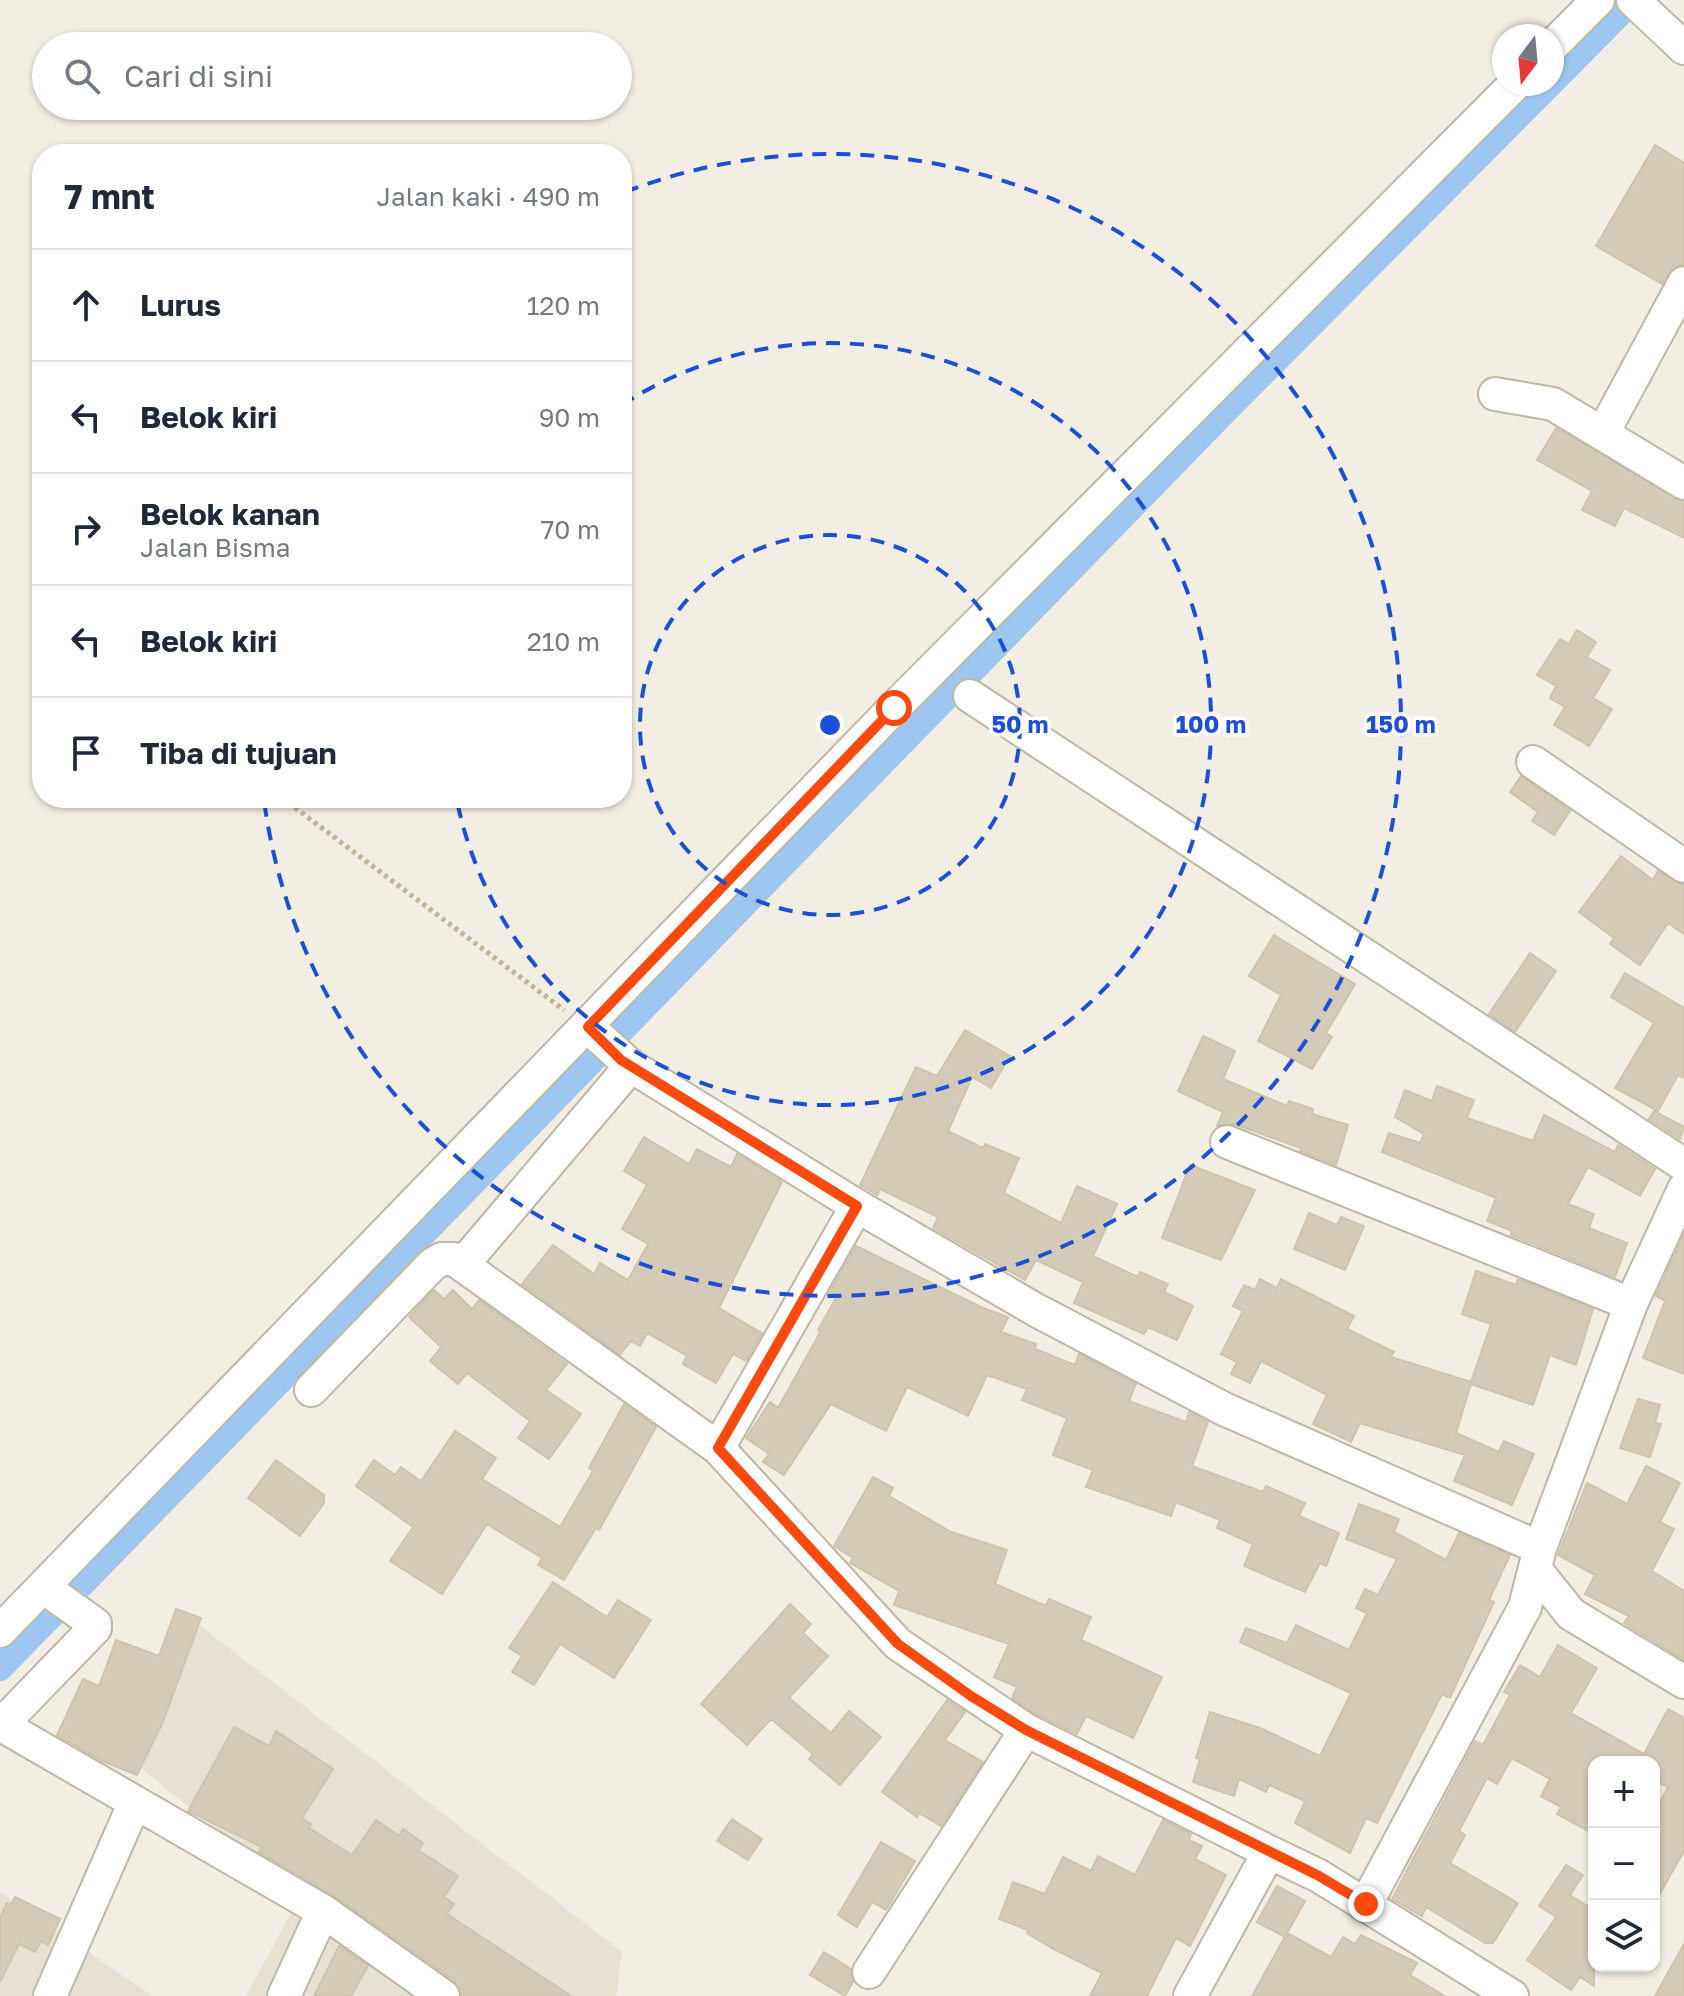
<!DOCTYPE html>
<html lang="id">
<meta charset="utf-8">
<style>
body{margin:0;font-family:"Golos Text",sans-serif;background:#f6f6f7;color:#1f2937}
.controls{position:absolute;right:24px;bottom:24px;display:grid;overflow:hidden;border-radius:16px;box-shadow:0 2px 6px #0004}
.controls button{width:72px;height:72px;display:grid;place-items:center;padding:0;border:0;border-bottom:2px solid #e0e1e3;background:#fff;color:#1f2937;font:40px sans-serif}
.compass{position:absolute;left:1492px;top:24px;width:72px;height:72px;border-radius:50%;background:#fff;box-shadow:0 2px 6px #0004;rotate:196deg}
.stop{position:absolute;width:24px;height:24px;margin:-18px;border:6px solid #fc4a0f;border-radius:50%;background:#fff}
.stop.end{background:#fc4a0f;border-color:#fff;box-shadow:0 2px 8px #0008}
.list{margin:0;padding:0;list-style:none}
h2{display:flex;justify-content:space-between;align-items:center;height:104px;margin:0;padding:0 32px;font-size:34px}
h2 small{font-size:26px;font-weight:400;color:#747a83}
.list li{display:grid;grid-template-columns:52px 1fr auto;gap:24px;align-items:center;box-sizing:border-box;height:112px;padding:0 32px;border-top:2px solid #e0e1e3}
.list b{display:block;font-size:30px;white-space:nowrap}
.list p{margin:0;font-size:26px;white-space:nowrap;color:#747a83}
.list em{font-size:26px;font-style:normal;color:#747a83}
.icon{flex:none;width:44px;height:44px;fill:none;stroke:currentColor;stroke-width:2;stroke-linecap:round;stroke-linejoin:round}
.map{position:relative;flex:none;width:1684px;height:1996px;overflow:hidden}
.search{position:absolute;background:#fff;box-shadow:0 2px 6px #0004;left:32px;top:32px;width:600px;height:88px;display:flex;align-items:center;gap:20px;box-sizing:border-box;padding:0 28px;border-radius:44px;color:#747a83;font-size:30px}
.panel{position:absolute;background:#fff;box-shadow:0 2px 6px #0004;left:32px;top:144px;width:600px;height:664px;border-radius:32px}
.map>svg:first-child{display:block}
.residential{fill:#e6e1d0}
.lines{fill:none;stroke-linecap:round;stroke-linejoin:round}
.canal{stroke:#9dc6f0;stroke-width:26}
.building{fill:#d3cbb8;stroke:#cec4ab;stroke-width:2}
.minor-casing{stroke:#bdb7a5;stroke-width:36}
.path{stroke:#bfb496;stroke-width:5;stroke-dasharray:4 4;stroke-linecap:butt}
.minor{stroke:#fff;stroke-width:32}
.route{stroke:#fc4a0f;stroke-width:10}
.ring{fill:none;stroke:#1d4ed8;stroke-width:4;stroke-dasharray:14 10}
.centre{fill:#1d4ed8;stroke:#fff;stroke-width:4}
.ring-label{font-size:24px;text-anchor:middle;font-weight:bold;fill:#1d4ed8;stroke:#fff;stroke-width:7;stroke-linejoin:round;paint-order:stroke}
</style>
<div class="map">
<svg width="1684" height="1996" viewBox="0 0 1684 1996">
<rect width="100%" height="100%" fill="#f2eee3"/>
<path class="residential" d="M199,1625l423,327 -6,44h-370l54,-99 -220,-178z
M0,1892l153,104h-153z"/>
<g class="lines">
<path class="canal" d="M1552,82l81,-82
M0,1668l1230,-1262 320,-322"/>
</g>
<path class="building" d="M1655,145l29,18v101l-11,3 -11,17 -66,-38z
M1556,428l128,74v36l-60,-30 -9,18 -33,-16 10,-19 -55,-31z
M1577,630l19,12 -9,15 23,13 -17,28 19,11 -23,37 -35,-21 11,-18 -15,-9 6,-12 -19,-11 23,-36 9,5z
M1521,776l49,35 -16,24 -22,-14 6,-9 -28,-20z
M1621,856l32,24 5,-9 26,14v49l-16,-11 -28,42 -30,-21 4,-6 -35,-26z
M1274,935l81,49 -29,49 6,4 -20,32 -54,-28 23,-46 -32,-19z
M1530,953l26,18 -41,61 -26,-18z
M1625,973l59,35v70l-6,-3 -20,36 -43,-23 39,-65 -43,-26z
M965,1030l45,26 -19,32 -19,-11 -24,54 35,17 2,-4 34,14 -15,35 57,30 16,-37 40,18 -24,52 45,21 2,-5 28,12 -4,8 29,14 -16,34 -29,-13 -4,7 -70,-31 9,-21 -47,-22 -11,20 -92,-52 5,-11 -58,-28 -3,6 -17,-10 56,-118 21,9z
M1203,1036l32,15 -12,28 64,27 2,-5 24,8 -1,5 36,11 -12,40 -36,-14 1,-3 -67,-24 -17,2 6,-14 -45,-21z
M1437,1086l37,14 -7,18 66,23 11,-26 71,37 3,-7 37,24 -15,27 -52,-29 -20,37 26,10 -5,14 38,15 -12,34 -104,-42 1,-4 -25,-10 9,-23 -114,-46 7,-19 31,10 4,-9 -29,-17 10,-27 27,11z
M1654,1111l30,16 -4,12 -31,-20z
M644,1137l45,27 8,-15 34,18 6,-13 45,28 -63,126 43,25 -16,28 -13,-7 -17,29 -33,-19 4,-8 -40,-23 -7,13 -9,-5 -11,14 -98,-71 31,-39 41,29 6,-11 28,17 20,-36 -26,-15 25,-44 -23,-14z
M1190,1165l65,25 -34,70 -59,-22z
M1309,1213l28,12 4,-8 23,9 -19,44 -51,-21z
M1684,1234v140l-41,-16 22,-57 -9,-5z
M856,1246l127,62 25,9 -7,15 35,12 -1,5 40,16 4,-11 57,30 -7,17 57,21 3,-10 19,10 -16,44 71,26 3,-6 39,17 -6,13 40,17 -13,33 -6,-3 -15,29 -61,-26 9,-22 -36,-16 3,-8 -44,-18 -5,14 -85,-29 7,-17 -40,-15 14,-37 -45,-18 5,-11 -40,-14 -19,41 -61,-29 -21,44 -55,-27 -47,71 -21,-13 6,-8 -23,-16 24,-36 8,6 43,-77 -3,-1 18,-32 -8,-3z
M1476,1271l40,14 2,-6 75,30 -17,56 -26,-10 -17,50 -62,-21 -15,49 43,19 5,-11 30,13 -22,51 -58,-24 11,-26 -105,-32 -9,19 -38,-18 14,-29 -66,-34 -11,22 -19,-9 6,-12 -16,-8 22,-43 -10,-5 11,-21 11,5 5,-11 17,9 4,-9 73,37 -7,13 47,23 -3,5 80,25 20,-58 -29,-10z
M434,1290l10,9 9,-9 19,19 7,-9 88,64 -21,26 35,24 -32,45 -31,-21 12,-17 -63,-48 -9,11 -28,-23 11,-14 -32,-30z
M1638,1399l22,6 -5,18 6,1 -11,33 -30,-9z
M624,1404l32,23 -57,103 -3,-2 -32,52 -26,-15 4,-7 -55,-34 -45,70 -52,-33 23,-34 -57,-41 18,-26 21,15 6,-8 20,14 34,-50 41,27 -14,21 78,48 33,-56 -4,-3z
M276,1460l48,35v8l-24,33 -52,-38z
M1646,1466l34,17 -20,39 14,7 -22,42 32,20v69l-60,-37 5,-7 -44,-22 10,-19 -37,-20 29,-72 40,21z
M873,1477l20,11 -4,8 62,36 56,18 -12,34 51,22 3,-7 42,18 -10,23 81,37 -29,61 -47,-22 -9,18 -41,-20 -24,-16 5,-11 -23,-10 15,-33 -115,-39 5,-14 -49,-28 3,-5 -19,-12z
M1359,1504l40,15 -5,13 52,28 13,-27 51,22 -21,45 5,2 -44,96 -8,-4 -65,129 -11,-5 -16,35 -55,-30 10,-22 -36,-16 -3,7 -27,-13 -5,17 -41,-14 7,-23 -4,-1 14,-46 50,16 60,28 31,-63 -111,-51 6,-14 41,15 9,-18 53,25 18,-37 -11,-5 9,-19 13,6 19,-36 -51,-20z
M553,1582l54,35 11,-17 33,20 -37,58 -54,-34 -26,41 -22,-13 10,-16 -13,-8z
M790,1604l21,20 -8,9 25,23 -39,42 42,35 18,-22 32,26 -41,48 -31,-26 4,-5 -42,-35 -24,26 -46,-41z
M176,1609l25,9 -39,106 -25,51 -35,-14 -45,-26 26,-56 16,7 17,-46 43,16z
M1558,1645l39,23 -26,45 73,41 24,-45 16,9v133l-30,53v-90l14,-27 -14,-7v-18h-60v72l-37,-20 4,-7 -20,-11 9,-17 -38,-21 -15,26 -10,-6 -28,53 6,4 -15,28 68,40 -25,40h-8l-59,-36 -4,9 -30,-17 83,-158 8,4 27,-50 -6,-3 16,-27 20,12z
M947,1700l18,12 -20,28 38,22 -42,64 -22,-13 -2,4 -35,-25z
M234,1727l35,19 7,-15 57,38 -31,49 9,6 -2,4 43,27 24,-35 23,16 4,-7 20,14 -5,7 40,26 -14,21 10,7 -7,10 124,82h-109l-8,-16 -120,-84 -75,-44 3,-5 -74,-36z
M732,1819l30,20 -14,21 -31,-19z
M1163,1820l28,14 -2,6 13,6 -7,13 31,16 -36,71 -14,-8 -29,58h-57l12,-23 -50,-25 -25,-15 1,-3 -29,-11 14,-37 32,12 18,-37 28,14 7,-15 37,19z
M881,1842l34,19 -29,49 -14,-8 -15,25 -19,-12z
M1566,1865l17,10 -13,20 24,15v76l-14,-9 -9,13 -44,-30 29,-43 -17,-11z
M1277,1886l28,15 -20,36 -28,-15z
M15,1897l45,22 -12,26 -7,-4 -6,11 -16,-8 -19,38v-64l7,-15 4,2z
M1287,1933l44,24 12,-20 12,7 6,-9 56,28 -7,12 35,21h-193z
M1684,1944v52h-29z
M339,1946l29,20 -17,30h-37z
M824,1952l27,17 2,13 -8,14 -35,-21z"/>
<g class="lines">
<g class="minor-casing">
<path id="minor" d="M1633,0l51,48
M1552,46l46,-46
M1495,394l58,10 131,79
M1604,431l80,-148
M970,696l714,469
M1533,762l151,104
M588,1027l43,39 226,140 179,104 188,99 316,139
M1227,1142l404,162
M463,1264l168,-198
M311,1390l122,-126 9,-5h12l264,189 180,196 128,86 243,122
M718,1448l139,-242
M1535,1569l36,45 113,68
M43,1587l52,37v4l-91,94 1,5 318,184 120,85
M0,1631l894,-923 621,-624
M1366,1904l159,-297 15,-59 91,-244 53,-115
M869,1972l157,-242
M50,1996l85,-194
M284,1996l39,-85
M1190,1996l79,-144 50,24 193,120"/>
</g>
<path class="path" d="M282,798l282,212"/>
<use href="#minor" class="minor"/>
</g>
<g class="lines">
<path class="route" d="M894,708l-306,319 33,33 236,146 -139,242 180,196 73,52 55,34 293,146 47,28"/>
</g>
<g class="ring">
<circle cx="830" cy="725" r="190"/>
<path d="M622 405A381 381 0 1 1 457 801"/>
<path d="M625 192A571 571 0 1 1 264 800"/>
</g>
<circle cx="830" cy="725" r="12" class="centre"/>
<g class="ring-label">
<text x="1020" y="733">50 m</text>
<text x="1211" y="733">100 m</text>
<text x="1401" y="733">150 m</text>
</g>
</svg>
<div class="controls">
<button>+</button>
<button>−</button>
<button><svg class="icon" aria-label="layers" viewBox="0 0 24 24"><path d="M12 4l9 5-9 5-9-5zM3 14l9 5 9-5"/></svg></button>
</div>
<svg class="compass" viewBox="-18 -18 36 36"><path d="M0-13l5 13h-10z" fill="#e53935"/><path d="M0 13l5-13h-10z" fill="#747a83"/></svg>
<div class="stop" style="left:894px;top:708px"></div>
<div class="stop end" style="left:1366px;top:1904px"></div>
<div class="search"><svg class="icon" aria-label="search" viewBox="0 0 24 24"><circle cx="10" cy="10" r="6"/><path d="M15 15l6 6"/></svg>Cari di sini</div>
<section class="panel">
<h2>7 mnt<small>Jalan kaki · 490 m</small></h2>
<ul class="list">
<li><svg class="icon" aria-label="ahead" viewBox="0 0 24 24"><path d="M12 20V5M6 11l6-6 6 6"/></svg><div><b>Lurus</b></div><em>120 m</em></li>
<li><svg class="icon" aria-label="left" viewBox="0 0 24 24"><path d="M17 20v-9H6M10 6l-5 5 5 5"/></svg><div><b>Belok kiri</b></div><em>90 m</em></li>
<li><svg class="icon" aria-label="right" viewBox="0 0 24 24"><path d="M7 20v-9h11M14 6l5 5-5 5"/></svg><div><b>Belok kanan</b><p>Jalan Bisma</p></div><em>70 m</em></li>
<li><svg class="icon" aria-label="left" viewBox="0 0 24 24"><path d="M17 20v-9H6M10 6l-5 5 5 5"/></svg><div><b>Belok kiri</b></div><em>210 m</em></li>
<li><svg class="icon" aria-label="arrive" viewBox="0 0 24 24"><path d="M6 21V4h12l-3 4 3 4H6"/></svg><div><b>Tiba di tujuan</b></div></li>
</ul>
</section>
</div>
